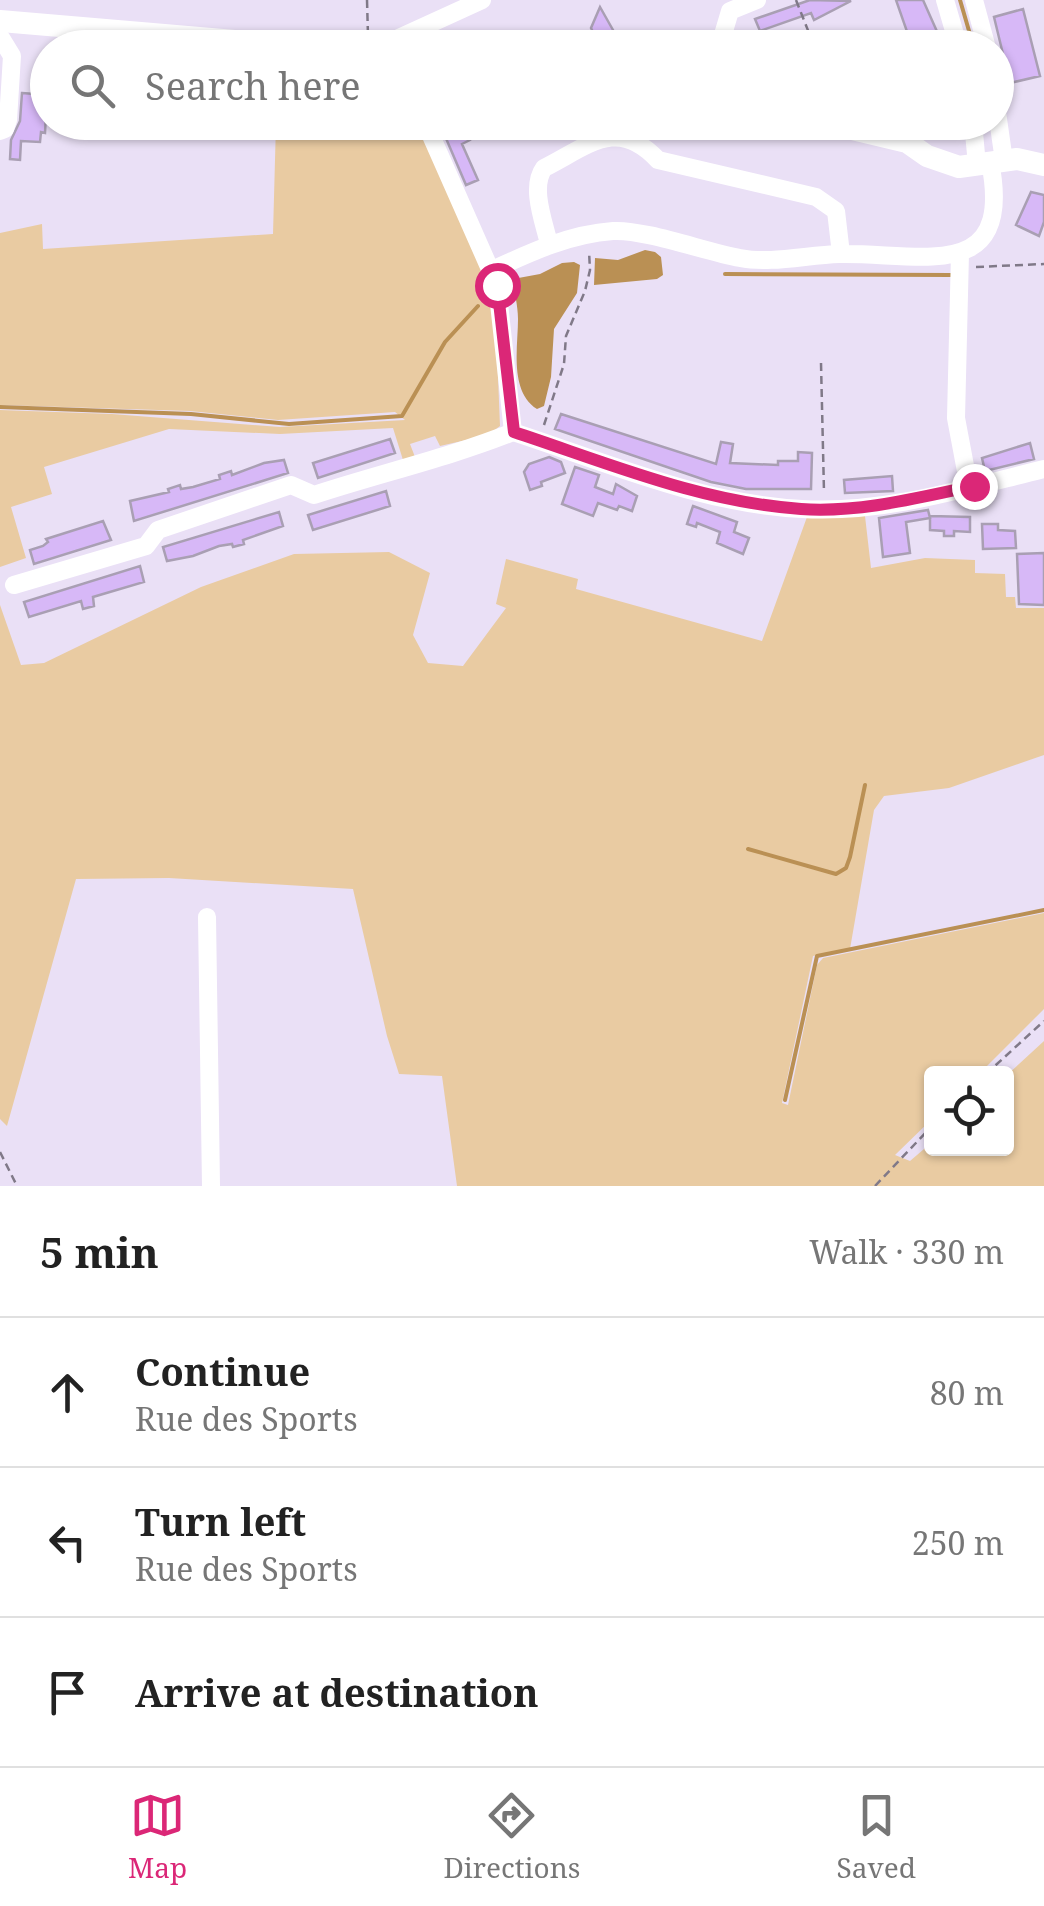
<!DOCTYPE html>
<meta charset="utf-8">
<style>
body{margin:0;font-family:"Noto Serif",serif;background:#f2f2f2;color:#222}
.controls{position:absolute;right:30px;bottom:30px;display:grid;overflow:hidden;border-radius:10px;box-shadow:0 2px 8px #0004}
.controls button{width:90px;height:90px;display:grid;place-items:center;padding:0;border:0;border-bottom:2px solid #e0e0e0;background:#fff;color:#222;font:50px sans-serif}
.stop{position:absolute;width:30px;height:30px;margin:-22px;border:8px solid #db2777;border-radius:50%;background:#fff}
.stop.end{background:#db2777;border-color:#fff;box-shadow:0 2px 10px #0008}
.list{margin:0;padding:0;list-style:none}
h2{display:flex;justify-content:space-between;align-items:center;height:130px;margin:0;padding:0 40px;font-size:42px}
h2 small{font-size:32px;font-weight:400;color:#767676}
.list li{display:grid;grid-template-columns:65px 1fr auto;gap:30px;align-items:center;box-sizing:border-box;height:150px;padding:0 40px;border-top:2px solid #e0e0e0}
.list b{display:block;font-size:38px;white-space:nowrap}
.list p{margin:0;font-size:32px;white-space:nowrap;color:#767676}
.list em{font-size:32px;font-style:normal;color:#767676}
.icon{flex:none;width:55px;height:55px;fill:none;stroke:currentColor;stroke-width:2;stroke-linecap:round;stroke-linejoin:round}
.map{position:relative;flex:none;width:1044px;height:1186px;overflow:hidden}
.search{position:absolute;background:#fff;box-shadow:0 2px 8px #0004;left:30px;right:30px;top:30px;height:110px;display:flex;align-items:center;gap:25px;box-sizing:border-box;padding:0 35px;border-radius:55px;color:#767676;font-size:38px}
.sheet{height:580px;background:#fff}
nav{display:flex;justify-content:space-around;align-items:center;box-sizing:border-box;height:140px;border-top:2px solid #e0e0e0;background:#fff;font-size:28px;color:#767676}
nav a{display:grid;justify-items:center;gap:5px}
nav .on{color:#db2777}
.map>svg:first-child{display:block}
.green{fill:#e9cba2}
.water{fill:#ba9054}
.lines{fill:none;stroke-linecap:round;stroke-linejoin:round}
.stream{stroke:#ba9054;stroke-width:4}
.building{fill:#d7b8f7;stroke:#a99fb3;stroke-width:2.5}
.path{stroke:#807988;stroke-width:2.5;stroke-dasharray:8 5;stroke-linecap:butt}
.minor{stroke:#fff;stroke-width:18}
.major{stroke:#fff;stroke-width:22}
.route{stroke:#db2777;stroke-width:12}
</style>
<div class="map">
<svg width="1044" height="1186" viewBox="0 0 1044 1186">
<rect width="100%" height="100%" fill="#eae0f6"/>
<path class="green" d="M276,123h62l-1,17 81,-14 42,85 35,93 5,122 -12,9 -48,11 -5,-10 -25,8 5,13 -12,3 -10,-32 -113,6 -111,-5 -125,38 8,27 -41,13 15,51 -26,9v-157l112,4 168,13 125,-7 -10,-8 -117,8 -88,-9 -190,-6v-172l42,-9 1,25 230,-15z
M865,516l6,52 54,-10 50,2v13l30,1 1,23h9l1,11h28v147l-95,33 -65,8 -10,14 -24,139 -37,7 -31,147 6,2 29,-140 6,-7 221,-45v96l-64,64 -48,1 -1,46 -36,35 15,6 21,-18 1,5h74l1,-73 37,-34v145h-587l-15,-110 -43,-2 -12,-38 -34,-147 -184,-11 -93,1 -69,247 -7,-7v-514l21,60 23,-2 157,-76 93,-33 95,-2 41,21 -17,62 15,28 35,3 43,-58 -10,-4 10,-45 72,20 -2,10 186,52 45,-124z"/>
<path class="water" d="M645,250l10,2 6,5 2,18 -6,4 -63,6 1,-27 23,2z
M574,262l6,3 -3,28 -23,36 -3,48 -7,29 -7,3c-28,-18 -19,-62 -19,-90 0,-14 -4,-27 -5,-40l27,-5 22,-11z"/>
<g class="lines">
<path class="stream" d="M960,0l14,48
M987,122v4
M725,274l226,1
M0,407l191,7 98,10 113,-8 43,-74 33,-36
M748,849l88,25 10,-6 4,-11 15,-72
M785,1100l32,-144 227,-46"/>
</g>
<path class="building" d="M810,0l41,1 -37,19 -3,-7 -51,18 -5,-12z
M896,0h27l16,36 -27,10z
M600,7l13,23 9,18h-21l-10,-20z
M1023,9l17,67 -30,7 -16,-66z
M22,93l25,2 -2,38 -4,-1 -1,10 -19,-1 -1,19 -10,-1 1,-19 9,-19z
M439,122h24l7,18 -8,4 16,36 -12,5z
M1031,192l13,3v27l-5,14 -23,-11z
M561,414l155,50 5,-22 12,2 -3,19 48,2v-4h20v-9l14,1 -1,36h-65l-35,-7 -156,-53z
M390,439l5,14 -77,25 -5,-15z
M1030,443l4,16 -49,12 -3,-13z
M549,457l12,5 4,11 -24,9 1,4 -12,4 -6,-18 5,-8z
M284,460l4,13 -154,48 -4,-20 39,-9 -1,-3 12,-4 1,4 12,-2 27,-8 -1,-4 12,-4 1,4 32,-12z
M575,467l24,8 -4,12 18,7 3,-10 21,12 -5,15 -13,-5 -2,4 -19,-7 -5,13 -31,-12z
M892,476l1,15 -48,2 -1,-13z
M386,491l4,15 -77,24 -5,-15z
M693,506l44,16 -3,10 15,6 -6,16 -26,-11 3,-11 -23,-9 -1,4 -9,-3z
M928,510l2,8 -24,4 4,31 -27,4 -4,-39z
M279,512l4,14 -40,14 1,4 -11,3 -1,-3 -13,2 -26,10 -26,5 -4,-14z
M930,516l40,1v15l-16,-1v5h-10v-5l-14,-1z
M103,521l8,19 -77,24 -4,-14 13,-4 5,-4 -2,-3z
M982,524h16v6l17,1 1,17 -33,1z
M1044,553v52l-25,-1 -2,-50z
M140,566l4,16 -51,15 1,9 -11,3 -2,-8 -52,16 -5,-15z"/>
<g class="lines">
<path class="path" d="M367,0l1,36
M796,0l17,43
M775,48l24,-6 26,6
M976,267l68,-3
M821,363l3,129
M544,425l20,-61 2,-28 19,-45 5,-21 -1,-19
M986,1074l58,-53
M0,1152l17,34
M875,1186l57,-60"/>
<path class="minor" d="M945,0l14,48
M974,0l13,48
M377,48l105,-48
M719,48l11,-37 27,-11
M996,105l8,56
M425,122l72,163 16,147c95,31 189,72 289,77 81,5 164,-21 242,-40
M973,122l4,43
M0,131l5,-2 3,-9 4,-64 -11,-18
M549,244c-5,-22 -19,-57 -5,-76 44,-22 73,-52 114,-8l158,37 20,14 5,43
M960,253l-4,165 13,69
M490,271c39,-18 79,-37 123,-40 31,-2 93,21 127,27 30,6 67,-3 99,-4 80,-2 176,32 151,-92
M14,585l132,-39 12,-16 133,-45 23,10c67,-22 134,-37 199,-63
M207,917l4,269"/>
<path class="major" d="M0,21l318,27
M823,122l84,20 20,14 32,11 58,-8 27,6"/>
</g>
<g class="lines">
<path class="route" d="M497,285l17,147c94,31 186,70 287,77 58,4 116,-11 173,-23"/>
</g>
</svg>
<div class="controls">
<button><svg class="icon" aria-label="locate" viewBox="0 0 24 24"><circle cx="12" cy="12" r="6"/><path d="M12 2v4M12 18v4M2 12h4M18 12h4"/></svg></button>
</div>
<div class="stop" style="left:497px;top:285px"></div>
<div class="stop end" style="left:974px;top:486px"></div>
<div class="search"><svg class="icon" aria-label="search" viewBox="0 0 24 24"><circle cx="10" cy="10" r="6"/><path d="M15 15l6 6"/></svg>Search here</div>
</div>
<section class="sheet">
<h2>5 min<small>Walk · 330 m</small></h2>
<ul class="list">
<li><svg class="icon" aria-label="ahead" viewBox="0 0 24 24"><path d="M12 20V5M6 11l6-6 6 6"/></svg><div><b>Continue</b><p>Rue des Sports</p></div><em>80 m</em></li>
<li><svg class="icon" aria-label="left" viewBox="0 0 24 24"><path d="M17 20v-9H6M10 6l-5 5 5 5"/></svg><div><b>Turn left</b><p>Rue des Sports</p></div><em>250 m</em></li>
<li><svg class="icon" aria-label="arrive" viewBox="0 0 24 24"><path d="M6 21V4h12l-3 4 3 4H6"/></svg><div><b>Arrive at destination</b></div></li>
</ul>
</section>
<nav>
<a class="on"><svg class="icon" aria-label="map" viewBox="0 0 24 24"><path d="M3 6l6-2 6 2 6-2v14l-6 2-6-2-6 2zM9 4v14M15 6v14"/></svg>Map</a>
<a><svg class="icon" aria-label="directions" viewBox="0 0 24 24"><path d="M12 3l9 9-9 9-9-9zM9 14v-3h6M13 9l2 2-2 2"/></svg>Directions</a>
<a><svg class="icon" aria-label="saved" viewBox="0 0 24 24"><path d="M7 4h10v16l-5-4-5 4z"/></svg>Saved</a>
</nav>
